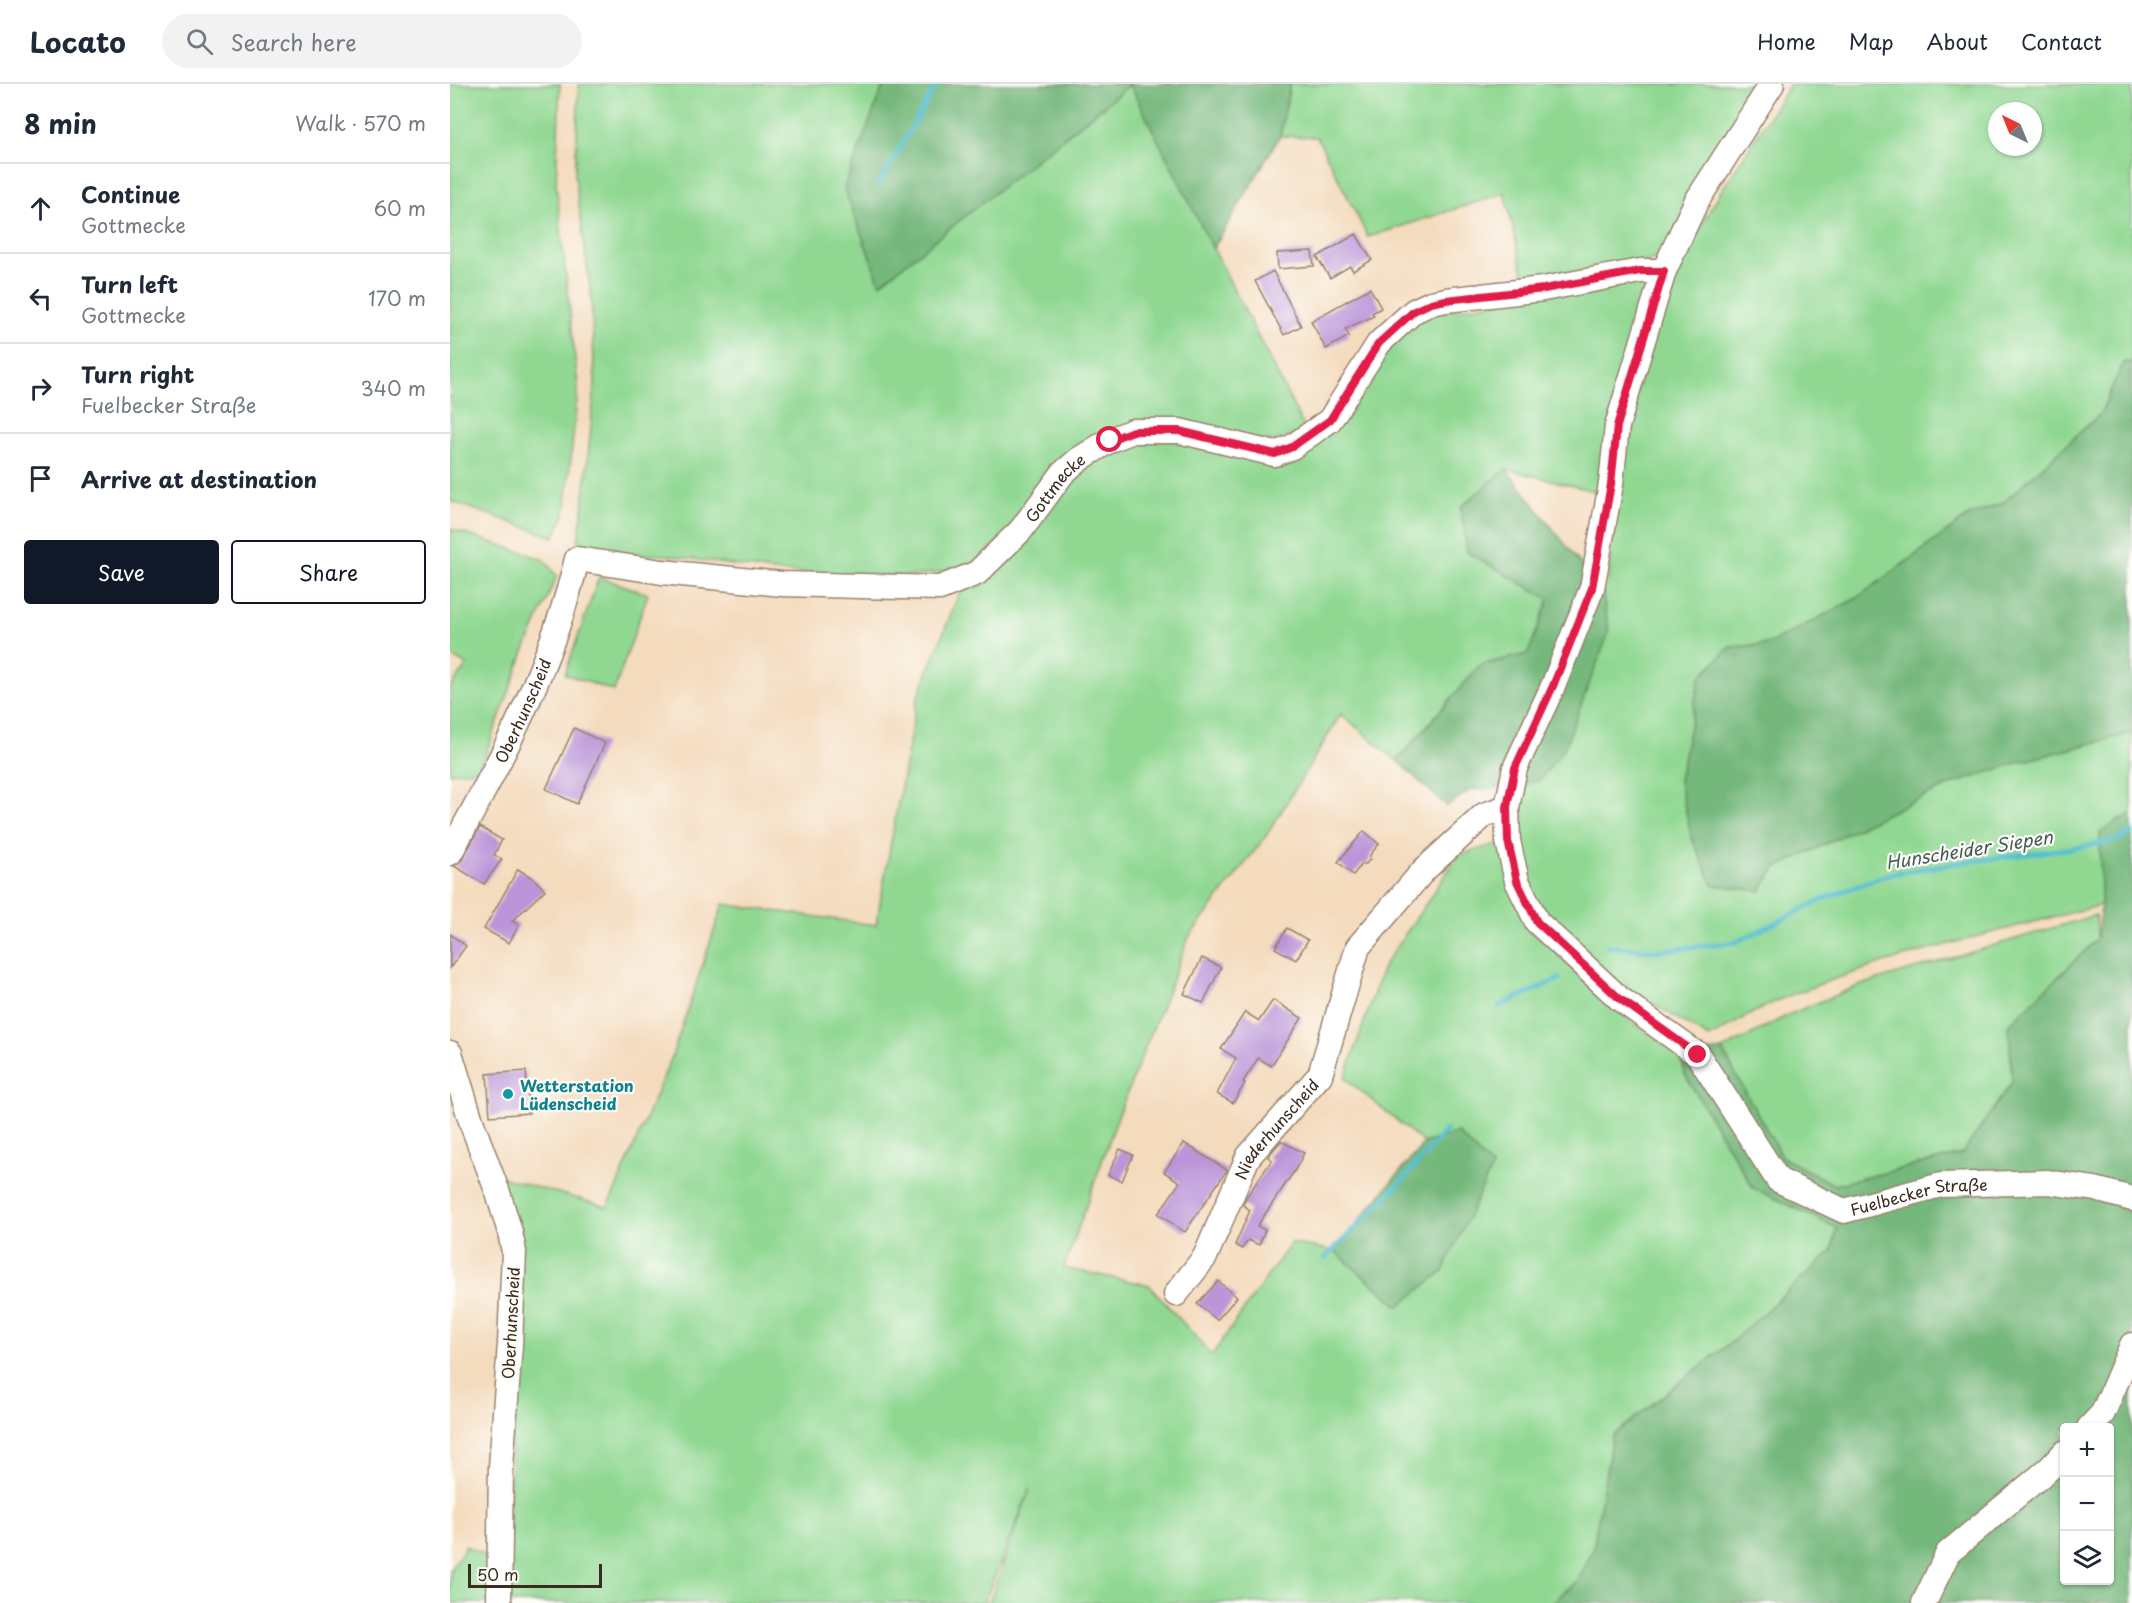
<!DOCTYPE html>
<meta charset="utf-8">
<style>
body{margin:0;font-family:"Playpen Sans",sans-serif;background:#f2f2f3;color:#1f2937}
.controls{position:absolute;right:18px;bottom:18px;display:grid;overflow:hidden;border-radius:6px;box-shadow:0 2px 4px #0004}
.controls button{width:54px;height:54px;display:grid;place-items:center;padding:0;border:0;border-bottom:2px solid #e0e1e3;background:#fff;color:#1f2937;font:30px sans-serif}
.compass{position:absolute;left:1538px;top:18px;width:54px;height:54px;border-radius:50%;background:#fff;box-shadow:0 2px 4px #0004;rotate:317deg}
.scale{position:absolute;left:18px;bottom:15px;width:134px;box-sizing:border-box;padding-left:6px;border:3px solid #3b2a1e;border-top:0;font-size:16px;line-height:21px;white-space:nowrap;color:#3b2a1e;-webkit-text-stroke:4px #fdfcf7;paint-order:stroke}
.stop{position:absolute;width:18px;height:18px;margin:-14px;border:4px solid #e11d48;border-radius:50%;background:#fff}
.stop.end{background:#e11d48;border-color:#fff;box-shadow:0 2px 6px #0008}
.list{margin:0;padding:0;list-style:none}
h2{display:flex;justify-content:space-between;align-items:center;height:78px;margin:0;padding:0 24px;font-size:26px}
h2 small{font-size:20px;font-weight:400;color:#747a83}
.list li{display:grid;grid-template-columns:39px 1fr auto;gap:18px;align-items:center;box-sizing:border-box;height:90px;padding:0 24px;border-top:2px solid #e0e1e3}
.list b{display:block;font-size:22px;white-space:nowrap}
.list p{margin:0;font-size:20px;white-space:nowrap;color:#747a83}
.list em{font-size:20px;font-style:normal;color:#747a83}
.actions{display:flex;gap:12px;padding:18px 24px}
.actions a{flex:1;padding:14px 0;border:2px solid #111827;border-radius:6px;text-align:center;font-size:21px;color:#111827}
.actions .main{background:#111827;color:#fff}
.icon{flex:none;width:33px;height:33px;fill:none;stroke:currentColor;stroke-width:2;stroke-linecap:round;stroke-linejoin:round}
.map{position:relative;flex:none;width:1682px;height:1519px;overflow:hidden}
header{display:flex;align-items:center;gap:36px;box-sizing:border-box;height:84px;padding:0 30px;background:#fff;border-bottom:2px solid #e0e1e3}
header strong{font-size:28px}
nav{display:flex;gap:33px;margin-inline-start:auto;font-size:21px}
.search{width:420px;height:54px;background:#f2f2f3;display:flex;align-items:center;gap:15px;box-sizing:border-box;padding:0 21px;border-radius:33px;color:#747a83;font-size:22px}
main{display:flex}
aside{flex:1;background:#fff}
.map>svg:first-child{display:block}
.green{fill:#90d892;stroke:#668158;stroke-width:1.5;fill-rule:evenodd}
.forest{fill:#74b87c;stroke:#58714d;stroke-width:1.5;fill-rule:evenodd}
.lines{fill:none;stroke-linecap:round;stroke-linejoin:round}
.stream{stroke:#52bdce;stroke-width:5}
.building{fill:#bb95d9}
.minor-casing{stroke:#98826e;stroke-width:27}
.minor{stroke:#fff;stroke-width:24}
.route{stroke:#e11d48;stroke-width:8}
.culture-dot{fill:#0f9aa8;stroke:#fdfcf7;stroke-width:2}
.labels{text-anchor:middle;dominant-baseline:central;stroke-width:4.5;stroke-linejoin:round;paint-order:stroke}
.street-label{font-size:16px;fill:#3b2a1e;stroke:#fdfcf7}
.culture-label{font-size:16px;font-weight:bold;fill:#0d838f;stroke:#fdfcf7;text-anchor:start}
.water-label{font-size:18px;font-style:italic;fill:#435d5c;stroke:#fdfcf7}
</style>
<header>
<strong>Locato</strong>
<div class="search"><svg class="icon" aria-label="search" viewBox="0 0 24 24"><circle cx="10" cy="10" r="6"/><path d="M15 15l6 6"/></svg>Search here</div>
<nav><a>Home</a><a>Map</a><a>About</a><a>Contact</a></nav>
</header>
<main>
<aside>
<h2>8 min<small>Walk · 570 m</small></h2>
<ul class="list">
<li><svg class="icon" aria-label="ahead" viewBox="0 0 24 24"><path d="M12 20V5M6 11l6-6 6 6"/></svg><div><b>Continue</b><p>Gottmecke</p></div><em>60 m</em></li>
<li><svg class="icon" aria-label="left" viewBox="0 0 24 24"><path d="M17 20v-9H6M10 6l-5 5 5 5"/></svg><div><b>Turn left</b><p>Gottmecke</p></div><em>170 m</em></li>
<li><svg class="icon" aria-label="right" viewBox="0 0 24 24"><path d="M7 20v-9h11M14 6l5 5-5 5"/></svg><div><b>Turn right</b><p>Fuelbecker Straße</p></div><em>340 m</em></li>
<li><svg class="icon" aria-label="arrive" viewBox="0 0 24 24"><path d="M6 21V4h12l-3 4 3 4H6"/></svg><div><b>Arrive at destination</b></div></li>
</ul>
<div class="actions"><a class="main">Save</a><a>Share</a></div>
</aside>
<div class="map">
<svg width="1682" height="1519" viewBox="0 0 1682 1519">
<rect width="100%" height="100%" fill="#fdfcf7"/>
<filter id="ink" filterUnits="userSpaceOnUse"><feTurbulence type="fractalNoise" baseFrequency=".0167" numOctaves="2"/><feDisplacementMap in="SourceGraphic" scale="12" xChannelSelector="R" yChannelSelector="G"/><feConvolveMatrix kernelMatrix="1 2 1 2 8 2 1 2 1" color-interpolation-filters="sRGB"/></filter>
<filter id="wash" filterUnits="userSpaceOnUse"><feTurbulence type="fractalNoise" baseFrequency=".008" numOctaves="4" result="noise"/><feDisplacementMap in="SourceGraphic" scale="24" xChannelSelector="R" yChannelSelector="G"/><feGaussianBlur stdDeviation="1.35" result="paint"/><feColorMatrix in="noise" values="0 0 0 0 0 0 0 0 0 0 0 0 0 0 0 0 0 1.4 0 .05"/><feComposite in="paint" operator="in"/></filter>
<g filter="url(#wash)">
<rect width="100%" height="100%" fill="#f4dbbe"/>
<path class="green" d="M0,0h110l-4,98 22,206 -13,126 -11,23 -104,-36z
M129,0h305l-39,104 35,96 250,-199 176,346 -32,11 -141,-18 -163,142 -53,10 -137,-4 -115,-17 -89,-2 7,-44 12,-125 -4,-90 -16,-117z
M840,0h469l-91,162 -13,13 -129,27 -21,-93 -137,44 -51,-100 -37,-1z
M1340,0h342v280l-9,-1 -23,51 -97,89 -36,14 -110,81 -88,46 -39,3 -30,30 -21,104 81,110 16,-23 129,-63 50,-22 61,-20 116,-30v80l-32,20 1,72c-107,27 -217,53 -320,94 -25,10 -48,26 -72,39l-83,-51 -89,-65 -8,3 79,80 73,51 4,19 68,113 84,40 -5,23 -97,88 -123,97 -19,114 -15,30 -26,23h-563l41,-114 -46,114h-478l11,-322 -17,-104 108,30 63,-148 52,-155 153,21 41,-226 44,-110 19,-2 48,-52 40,-56 45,-34 47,-7 122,24 110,-122 22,-19 21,-8 204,-35 8,12 -45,203 -96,-24 -45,38 6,45 82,47 -21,55 -48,11 -83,96 -56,-47 -73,119 -79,104 -71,179 -54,152 85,17 63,70 79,-112 43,8 64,55 60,-173 -34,10 -79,-65 38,-111 76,-112 49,-14 1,-44 100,-165 -6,-36 5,-16 18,-155 44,-138 29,-58 21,-36zM1547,27h36v36h-36z
M0,445l93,30 14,17 -34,78 -43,115 -30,4v-85l17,-23 -17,-10z
M149,493l49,17 -34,97 -49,-17z
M1646,831l1,24 -88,86 3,57 -50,72 -128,31 -52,-28 -60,-107 66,-35 70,-29z
M16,1462l27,13 -1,44h-42v-33z"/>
<path class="forest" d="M434,0h406l-10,52 -67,113 -83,-164 -250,199 -36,-96z
M1674,278h8v371l-116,30 -61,20 -50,22 -129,63 -16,23 -47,-6 -21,-46 -13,-58 21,-104 30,-30 39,-3 88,-46 110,-81 36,-14 97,-89z
M1056,385l96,122 7,41 -44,115 -26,34 -46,8 -23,1 -23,16 -50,-45 83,-96 48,-11 21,-55 -82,-47 -6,-45z
M1682,729v790h-580l26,-23 15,-30 19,-114 123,-97 97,-88 5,-23 -84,-40 -68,-113 -4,-19 41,-6 60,107 52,28 128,-31 50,-72 -3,-57 88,-86 4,-34 -1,-73zM1614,1344h46v152h-46z
M1008,1049l34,34 -49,104 -44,35 -65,-55 90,-108z"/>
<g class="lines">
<path class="stream" d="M429,100l58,-100
M1157,862l50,5 79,-9 90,-44 60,-23 63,-11 132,-17 37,-7 14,-7
M1049,922l60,-27
M875,1174l75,-75 46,-53"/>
</g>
<g id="blocks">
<path class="building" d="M906,150l16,26 -19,11 -3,-5 -20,12 -13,-21z
M862,167l2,15 -36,3 -1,-16z
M823,187l28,55 -17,9 -29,-54z
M920,204l11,20 -9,5 2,3 -29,13 4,7 -23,13 -15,-28z
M124,644l31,15 -28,61 -31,-15z
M30,743l22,13 -8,15 8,4 -18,25 -30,-18 8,-6z
M914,747l15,13 -9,11v4l-4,5h-4l-9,11 -15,-13z
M68,785l16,10 11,11 -33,31 7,4 -10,18 -25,-14z
M837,844l21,12 -12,20 -21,-12z
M0,850l16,12 -16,22z
M752,874l19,9 -18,36 -19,-9z
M823,916l29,18 -31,48 -13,-8 -15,24 2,1 -12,20 -16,-9 19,-36 -15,-9 24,-37 14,9z
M76,987l3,42 -39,3 -3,-42z
M831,1057l23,12 -9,17 -38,56 8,4 -6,15 -11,-5 -6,9 -7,-4 15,-35 -7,-5 4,-9 25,-36 -4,-3 1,-2z
M734,1059l43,27 -42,62 -27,-18 22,-32 -16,-10z
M670,1065l13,6 -11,26 -14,-6z
M768,1197l19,16 -20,23 -20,-16z"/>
</g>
</g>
<g filter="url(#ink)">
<use href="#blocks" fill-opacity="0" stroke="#98826e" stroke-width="1.5"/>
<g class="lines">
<g class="minor-casing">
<g id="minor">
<path id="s1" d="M1322,0l-76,118 -32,69 -47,155 -6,58 -19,104 -39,98 -38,82 -8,39 1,34 9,40 20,41 83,77 78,56 80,125 66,31 97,-26 107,-3 47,7 37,10"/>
<path id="s2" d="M0,769c52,-94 102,-189 127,-294l85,13 120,12 158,4 37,-15 44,-43 42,-57 15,-13 32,-20 23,-9h46l96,23 17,-7 38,-27 49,-77 35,-32 17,-8 15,-3 97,-11 97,-18h24"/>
<path d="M0,969l22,71 26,69 12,39 4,20 -4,92 -9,123 -2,136"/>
<path id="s3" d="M726,1210l29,-37 43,-100 72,-82 38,-128 66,-77 60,-55 23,-8"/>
<path d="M1639,1344l14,-15 29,-68"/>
<path d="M1474,1519l24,-50 102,-85 14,-15"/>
</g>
</g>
<use href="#minor" class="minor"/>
</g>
</g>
<g class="lines" filter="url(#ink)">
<path class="route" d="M660,356l23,-9h46l96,23 17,-7 38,-27 49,-77 35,-32 17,-8 15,-3 98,-11 96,-18h24l-47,155 -6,58 -19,104 -39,98 -38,82 -8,39 1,34 9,40 20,41 83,77 78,56"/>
</g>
<circle class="culture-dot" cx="58" cy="1010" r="6"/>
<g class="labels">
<g class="street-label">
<text stroke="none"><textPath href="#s2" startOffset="842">Gottmecke</textPath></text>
<text stroke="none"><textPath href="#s2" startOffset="160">Oberhunscheid</textPath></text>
<text stroke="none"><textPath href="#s3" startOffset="195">Niederhunscheid</textPath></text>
<text stroke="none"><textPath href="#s1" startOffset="1406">Fuelbecker Straße</textPath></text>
<text transform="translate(60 1239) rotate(-87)">Oberhunscheid</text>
</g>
<g class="culture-label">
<text x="70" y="1001">Wetterstation<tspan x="70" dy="18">Lüdenscheid</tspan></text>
</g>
<g class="water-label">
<text transform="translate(1519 765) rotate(-9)">Hunscheider Siepen</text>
</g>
</g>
</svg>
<div class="controls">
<button>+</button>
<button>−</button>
<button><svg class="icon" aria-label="layers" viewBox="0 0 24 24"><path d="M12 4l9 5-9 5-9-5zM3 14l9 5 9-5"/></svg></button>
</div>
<svg class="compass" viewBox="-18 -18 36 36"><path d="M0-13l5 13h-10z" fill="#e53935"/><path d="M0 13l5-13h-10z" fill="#747a83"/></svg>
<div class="scale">50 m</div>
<div class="stop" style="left:660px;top:356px"></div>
<div class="stop end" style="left:1248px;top:971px"></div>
</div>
</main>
